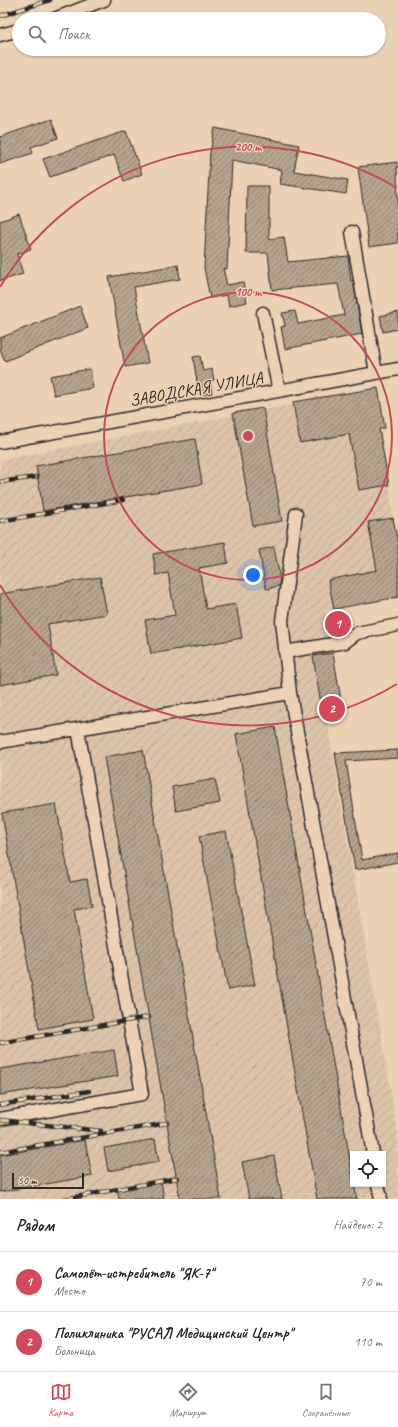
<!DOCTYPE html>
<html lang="ru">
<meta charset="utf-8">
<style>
body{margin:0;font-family:Caveat,sans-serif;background:#f2f2f2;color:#222}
.controls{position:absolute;right:12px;bottom:12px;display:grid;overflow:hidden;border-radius:0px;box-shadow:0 1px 3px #0004}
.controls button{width:36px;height:36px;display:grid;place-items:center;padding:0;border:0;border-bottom:1px solid #e0e0e0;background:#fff;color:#222;font:20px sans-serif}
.scale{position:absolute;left:12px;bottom:10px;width:72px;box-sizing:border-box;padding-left:4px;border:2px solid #2b2b2b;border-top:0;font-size:11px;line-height:14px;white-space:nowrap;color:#2b2b2b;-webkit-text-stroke:3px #ecd2b4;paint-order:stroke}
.you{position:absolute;left:253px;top:575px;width:14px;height:14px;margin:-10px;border:3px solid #fff;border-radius:50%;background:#1a73e8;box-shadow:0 0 0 6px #1a73e833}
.badge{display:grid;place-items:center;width:26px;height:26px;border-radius:50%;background:#d1495b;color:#fff;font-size:13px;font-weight:700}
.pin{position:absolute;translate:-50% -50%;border:2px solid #fff;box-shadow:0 1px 4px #0006}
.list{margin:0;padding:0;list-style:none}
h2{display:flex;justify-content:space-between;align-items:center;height:52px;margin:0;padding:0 16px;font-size:17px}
h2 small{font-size:13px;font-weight:400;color:#767676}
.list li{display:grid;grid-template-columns:26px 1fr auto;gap:12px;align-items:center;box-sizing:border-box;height:60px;padding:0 16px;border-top:1px solid #e0e0e0}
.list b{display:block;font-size:15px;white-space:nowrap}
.list p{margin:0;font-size:13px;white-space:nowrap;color:#767676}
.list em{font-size:13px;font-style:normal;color:#767676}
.icon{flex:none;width:22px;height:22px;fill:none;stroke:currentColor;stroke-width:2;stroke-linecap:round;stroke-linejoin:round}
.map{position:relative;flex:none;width:398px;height:1199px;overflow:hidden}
.search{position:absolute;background:#fff;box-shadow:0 1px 3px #0004;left:12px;right:12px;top:12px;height:44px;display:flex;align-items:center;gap:10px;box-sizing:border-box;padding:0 14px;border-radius:22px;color:#767676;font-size:15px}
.sheet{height:172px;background:#fff}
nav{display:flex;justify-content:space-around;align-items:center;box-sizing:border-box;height:56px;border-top:1px solid #e0e0e0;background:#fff;font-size:11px;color:#767676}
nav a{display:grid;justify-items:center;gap:2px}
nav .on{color:#d1495b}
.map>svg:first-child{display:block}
.industrial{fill:url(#industrial-furrows);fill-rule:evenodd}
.building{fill:url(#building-hatch);stroke:#2b2b2b}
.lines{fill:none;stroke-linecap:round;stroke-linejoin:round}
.minor-casing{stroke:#2b2b2b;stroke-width:15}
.minor{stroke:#ecd2b4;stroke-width:12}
.rail-casing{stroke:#2b2b2b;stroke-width:4.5}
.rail{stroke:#ecd2b4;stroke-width:3;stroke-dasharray:9;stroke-linecap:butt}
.ring{fill:none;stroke:#c94859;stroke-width:2}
.labels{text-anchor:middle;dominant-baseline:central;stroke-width:3;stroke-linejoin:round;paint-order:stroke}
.street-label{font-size:17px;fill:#2b2b2b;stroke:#ecd2b4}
.centre{fill:#c94859;stroke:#ecd2b4;stroke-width:2}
.ring-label{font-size:12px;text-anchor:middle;font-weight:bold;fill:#c94859;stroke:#ecd2b4;stroke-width:3;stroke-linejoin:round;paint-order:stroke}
</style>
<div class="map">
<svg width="398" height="1199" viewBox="0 0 398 1199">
<defs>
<pattern id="industrial-furrows" width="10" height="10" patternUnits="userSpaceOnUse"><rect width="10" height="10" fill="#dcc4a9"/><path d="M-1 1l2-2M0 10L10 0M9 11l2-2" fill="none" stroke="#bda992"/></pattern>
<pattern id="building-hatch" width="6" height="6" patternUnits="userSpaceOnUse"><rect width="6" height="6" fill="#b6a48f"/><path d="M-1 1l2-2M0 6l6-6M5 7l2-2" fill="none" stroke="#948675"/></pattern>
</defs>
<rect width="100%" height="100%" fill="#ecd2b4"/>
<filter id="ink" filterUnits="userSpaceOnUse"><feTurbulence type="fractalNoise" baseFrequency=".025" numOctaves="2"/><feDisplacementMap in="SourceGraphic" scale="8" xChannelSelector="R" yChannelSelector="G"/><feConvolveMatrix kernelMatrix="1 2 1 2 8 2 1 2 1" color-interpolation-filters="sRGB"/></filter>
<g filter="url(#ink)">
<path class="industrial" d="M378,388l7,40 -6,1 10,56 4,33 -25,4 9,48 -49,10 6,29 -9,1 8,43 -20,3 10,59h3l72,418v66h-398v-739zM353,1154h30v30h-30z"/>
<path class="building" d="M51,119l7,19 -27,9 2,6 -33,11v-27z
M215,128l84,17 -5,26 54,9 -2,14 -66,-10 2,-14 -50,-10 -5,109 -4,-1 4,17 16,-3 4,20 -18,4 -2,-11 -17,3 -6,-30 6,-116z
M126,131l16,43 -18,7 -10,-26 -64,22 -7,-18z
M397,162l1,81 -29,4 -11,-80z
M247,186h22v53l15,-2 4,25 60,-6 3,25 2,-1 9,54 -77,15 -4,-22 4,-1 -3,-13 13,-2 3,13 46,-9 -6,-31 -66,6 -4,-37h-22z
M19,214l12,35 -14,5 6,20 -23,7v-60z
M178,265l2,14 -46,8 14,76 -23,4 -16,-90z
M80,306l8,22 -83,33 -5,-12v-11z
M398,312v17l-15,3 -3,-16z
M200,356l3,15 9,-2 2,11 -4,1 2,12 -13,2 -6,-38z
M90,369l3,19 -39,7 -4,-19z
M378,388l7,40 -6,1 10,56 -30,5 -10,-56 -49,9 -7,-41z
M263,408l19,113 -29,5 -20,-113z
M195,439l7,45 -159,27 -7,-45z
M393,518l5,26v53l-64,12 -6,-29 49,-10 -9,-48z
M225,542l3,21 -29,5 7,41 30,-5 6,34 -91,16 -6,-34 30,-5 -7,-42 -12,2 -3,-21z
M274,547l6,32 -1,7 -13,3 -7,-39z
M100,577l7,37 -59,10 8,51 -56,10v-91z
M333,653l10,59 -20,4 -10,-60z
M275,727l78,451v6h1l3,15h-40l-81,-465z
M143,750l78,449h-41l-76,-442z
M398,750v8l-52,3 16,99 36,-7v9l-43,8 -20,-117z
M215,779l5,24 -44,8 -4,-24z
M56,804l14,78 17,-3 5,27 -18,3 19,110 -54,10 -37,-216z
M226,831l29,154 -27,5 -29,-154z
M114,1050l4,26 -118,19v-26z
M155,1139l4,23 -51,9 -4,-23z
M85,1140l7,36 -92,16v-37z
M274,1156l8,43h-33l-7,-37z
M161,1181l3,18h-45l-2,-10z"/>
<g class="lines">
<g class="minor-casing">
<path id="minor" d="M54,19l50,-19
M0,35l19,-5
M352,232l24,141
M263,313l16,78
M0,442l398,-73
M285,652l60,-10 12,-9 41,-8
M290,693l83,461
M0,742l290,-49 -8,-72 14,-107
M0,1119l142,-25 -64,-365
M378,1184l3,15"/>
</g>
<use href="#minor" class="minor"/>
<g class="rail-casing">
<path id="rail" d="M0,16l50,-16
M0,482l37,-5
M0,521l123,-21
M0,1043l149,-26
M0,1105l89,-14
M0,1120l101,11
M0,1152l167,-29
M65,1199l112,-21"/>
</g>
<use href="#rail" class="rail"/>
</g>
</g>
<g class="ring">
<circle cx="248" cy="436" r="144"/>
<path d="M397 684A289 289 0 0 1 0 585M0 287A289 289 0 0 1 397 188"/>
</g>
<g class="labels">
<g class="street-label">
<text transform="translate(196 389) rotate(-10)">ЗАВОДСКАЯ УЛИЦА</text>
</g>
</g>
<circle cx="248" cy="436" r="6" class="centre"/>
<g class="ring-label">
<text x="248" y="151">200 m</text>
<text x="248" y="296">100 m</text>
</g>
</svg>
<div class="controls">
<button><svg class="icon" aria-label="locate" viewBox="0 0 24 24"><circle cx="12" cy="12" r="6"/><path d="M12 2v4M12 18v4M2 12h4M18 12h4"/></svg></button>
</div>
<div class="scale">50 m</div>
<div class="you"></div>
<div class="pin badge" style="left:338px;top:624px">1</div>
<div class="pin badge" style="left:332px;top:709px">2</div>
<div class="search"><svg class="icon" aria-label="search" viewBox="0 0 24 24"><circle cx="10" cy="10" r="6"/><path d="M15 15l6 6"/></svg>Поиск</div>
</div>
<section class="sheet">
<h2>Рядом<small>Найдено: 2</small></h2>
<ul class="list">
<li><span class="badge">1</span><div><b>Самолёт-истребитель &quot;ЯК-7&quot;</b><p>Место</p></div><em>70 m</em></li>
<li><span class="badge">2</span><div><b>Поликлиника &quot;РУСАЛ Медицинский Центр&quot;</b><p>Больница</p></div><em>110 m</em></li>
</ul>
</section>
<nav>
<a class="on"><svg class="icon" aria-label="map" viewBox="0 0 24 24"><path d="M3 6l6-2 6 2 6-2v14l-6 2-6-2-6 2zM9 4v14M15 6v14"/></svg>Карта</a>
<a><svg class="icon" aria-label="directions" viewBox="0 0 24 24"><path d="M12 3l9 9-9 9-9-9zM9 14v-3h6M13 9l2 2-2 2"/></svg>Маршрут</a>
<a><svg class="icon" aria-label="saved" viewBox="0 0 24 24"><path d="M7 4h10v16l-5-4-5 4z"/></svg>Сохранённые</a>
</nav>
